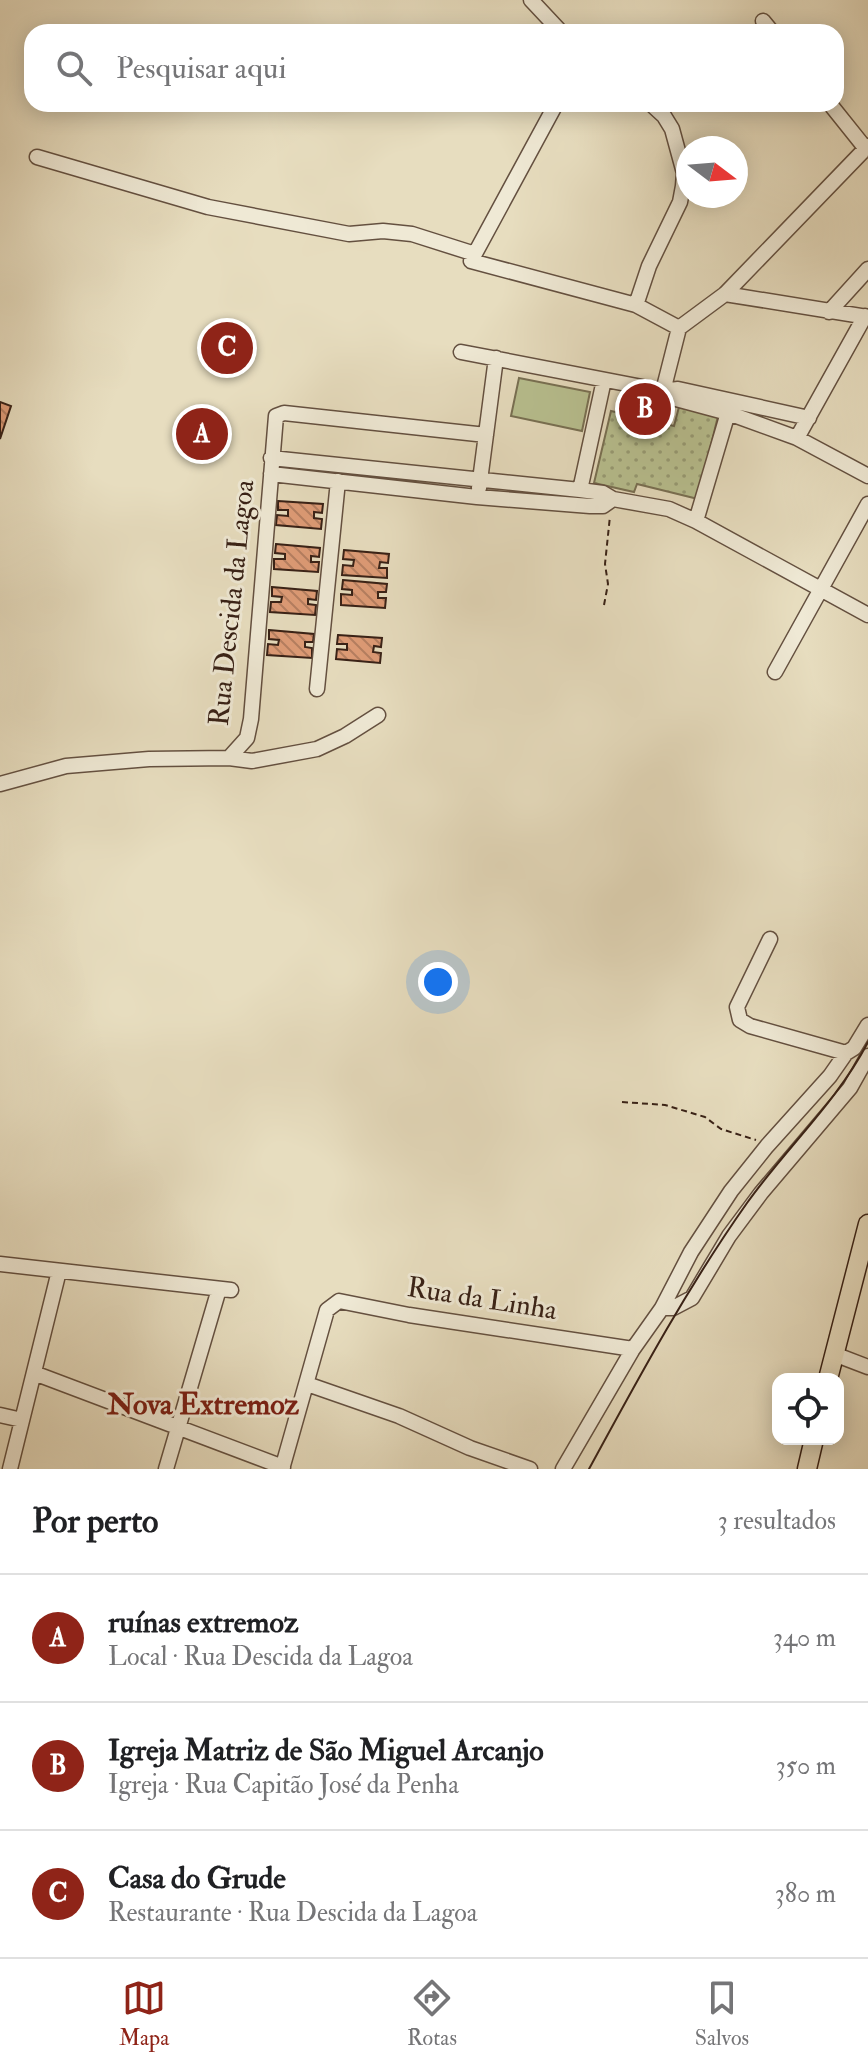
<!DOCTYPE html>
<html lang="pt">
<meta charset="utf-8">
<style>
body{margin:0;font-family:"IM FELL Double Pica",serif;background:#f2f2f2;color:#202124}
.controls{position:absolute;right:24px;bottom:24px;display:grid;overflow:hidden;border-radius:16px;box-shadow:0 4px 20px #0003}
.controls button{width:72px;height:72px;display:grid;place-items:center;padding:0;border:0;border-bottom:2px solid #e0e0e0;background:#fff;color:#202124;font:40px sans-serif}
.compass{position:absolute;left:676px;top:136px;width:72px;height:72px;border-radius:50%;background:#fff;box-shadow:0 4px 20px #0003;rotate:106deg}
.you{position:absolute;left:438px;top:982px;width:28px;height:28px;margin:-20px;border:6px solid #fff;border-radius:50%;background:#1a73e8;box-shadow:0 0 0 12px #1a73e833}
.badge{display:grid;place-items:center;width:52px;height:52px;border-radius:50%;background:#8f2418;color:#fff;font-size:26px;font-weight:700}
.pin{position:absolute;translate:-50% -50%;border:4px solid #fff;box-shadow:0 2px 8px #0006}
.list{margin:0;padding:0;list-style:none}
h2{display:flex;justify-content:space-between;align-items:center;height:104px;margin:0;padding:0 32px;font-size:34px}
h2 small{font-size:26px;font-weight:400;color:#757577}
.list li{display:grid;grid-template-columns:52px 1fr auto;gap:24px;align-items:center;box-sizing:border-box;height:128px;padding:0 32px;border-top:2px solid #e0e0e0}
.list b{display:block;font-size:30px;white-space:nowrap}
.list p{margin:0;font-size:26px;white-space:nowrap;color:#757577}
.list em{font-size:26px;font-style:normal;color:#757577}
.icon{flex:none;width:44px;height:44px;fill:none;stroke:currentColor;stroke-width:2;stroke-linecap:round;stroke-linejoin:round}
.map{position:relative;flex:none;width:868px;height:1469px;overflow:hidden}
.search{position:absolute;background:#fff;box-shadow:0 4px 20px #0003;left:24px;right:24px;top:24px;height:88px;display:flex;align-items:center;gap:20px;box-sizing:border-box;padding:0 28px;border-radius:24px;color:#757577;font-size:30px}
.sheet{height:488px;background:#fff}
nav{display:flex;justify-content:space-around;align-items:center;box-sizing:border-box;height:112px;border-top:2px solid #e0e0e0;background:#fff;font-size:22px;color:#757577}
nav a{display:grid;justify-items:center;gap:4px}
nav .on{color:#8f2418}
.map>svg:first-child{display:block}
.grass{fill:url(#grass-dots);stroke:#787053;stroke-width:2}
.pitch{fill:#b8c090;stroke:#787053;stroke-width:2}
.building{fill:url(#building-back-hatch);stroke:#382116;stroke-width:2}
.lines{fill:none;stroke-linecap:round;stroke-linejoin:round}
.minor-casing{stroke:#645040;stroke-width:17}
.major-casing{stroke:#382116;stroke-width:21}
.path{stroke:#382116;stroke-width:2;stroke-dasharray:6 4;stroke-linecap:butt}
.minor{stroke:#efe9d5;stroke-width:14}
.major{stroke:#e7ddbf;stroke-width:18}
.tram{stroke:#382116;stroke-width:2}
.labels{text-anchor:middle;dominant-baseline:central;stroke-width:6;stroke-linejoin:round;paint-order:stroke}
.street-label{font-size:28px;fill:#382116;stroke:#efe9d5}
.neighbourhood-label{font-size:30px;font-weight:bold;fill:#7a1f14;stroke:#efe9d5}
</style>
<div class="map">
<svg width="868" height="1469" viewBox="0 0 868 1469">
<defs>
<pattern id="grass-dots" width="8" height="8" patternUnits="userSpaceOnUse" patternTransform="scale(2)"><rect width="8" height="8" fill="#b8c090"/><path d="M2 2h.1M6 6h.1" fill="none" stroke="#979c75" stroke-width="1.8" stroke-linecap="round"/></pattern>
<pattern id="building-back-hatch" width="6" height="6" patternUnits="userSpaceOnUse" patternTransform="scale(2)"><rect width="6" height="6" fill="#df9c77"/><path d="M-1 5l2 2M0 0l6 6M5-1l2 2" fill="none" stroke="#b67f61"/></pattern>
</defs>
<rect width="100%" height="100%" fill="#e7ddbf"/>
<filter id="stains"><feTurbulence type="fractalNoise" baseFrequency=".0025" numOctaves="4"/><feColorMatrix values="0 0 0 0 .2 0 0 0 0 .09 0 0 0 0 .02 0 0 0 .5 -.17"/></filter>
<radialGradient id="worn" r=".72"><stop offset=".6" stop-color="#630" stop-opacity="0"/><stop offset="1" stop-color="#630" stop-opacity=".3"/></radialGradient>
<path class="grass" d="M679,407l39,9 -20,83 -61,-15 -3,8 -40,-9 17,-72 63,15z"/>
<path class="pitch" d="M519,378l71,14 -8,39 -71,-15z"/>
<path class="building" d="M216,337l26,6 -3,15 -27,-6z
M0,402l11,4 -11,33z
M278,501l45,3 -1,9 -8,-1v6l8,1 -1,10 -45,-4 1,-10 11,1v-6h-10z
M276,544l44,4 -1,9 -8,-1v6h8l-1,10 -44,-3v-10h11v-5l-10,-1z
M344,550l45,4 -1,9 -8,-1 -1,6h8v10l-45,-3 1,-10 10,1 1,-6 -11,-1z
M343,580l44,4 -1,8h-8v6h8l-1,10 -44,-3v-11l11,1v-5l-10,-1z
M272,587l45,4 -1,9 -8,-1v5l8,1 -1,10 -45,-3 1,-10h10l1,-5 -10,-1z
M269,630l45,4 -1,8h-8v5l7,1v10l-45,-3 1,-11 10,1 1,-5 -10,-1z
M338,635l44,3 -1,9 -7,-1 -1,6 8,1 -1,10 -44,-4 1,-10 10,1v-6h-10z"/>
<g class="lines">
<g class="minor-casing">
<path id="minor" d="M531,0l30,32
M763,21l9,11
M556,104l-85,157 165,44 43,23
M830,104l36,45
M37,157l171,50 141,27 34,-3 29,3 63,20
M725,294l143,23
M636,305l13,-39 31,-64 3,-16 1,-13 -12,-44 -8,-13 -13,-12
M829,312l39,-43
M461,352l202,39 13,8 52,14 69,25 71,38
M809,418l-131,-29 -15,2 16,-63 46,-34 143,-148
M797,438l68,-122
M271,458l309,32 23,3 10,6 56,10 27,12 172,94
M271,474l206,23 113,9h13l10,-7
M479,488l17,-130
M580,490l24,-110
M696,521l34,-115
M775,672l93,-168
M317,689l21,-208
M229,758l18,-20 4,-19 25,-303 8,-3 202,22
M0,784l66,-18 83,-7 80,-1 23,3 65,-12 28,-13 33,-21
M770,939l-33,68 3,13 10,6 96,27
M0,1264l231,26
M662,1308l29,-56 40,-61 36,-45 63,-70 16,-23 8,-5 14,-23
M834,1354l34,13
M34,1373l249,94
M307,1384l92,32 71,32 60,21
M0,1415l22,5
M10,1469l49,-198
M166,1469l53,-180
M282,1469l45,-159 12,-9 70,14 224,34
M563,1469l70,-120 29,-41h11l19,-10 37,-62 32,-43 89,-105 18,-32"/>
</g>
<g class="major-casing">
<path id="major" d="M828,1379l40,-155
M807,1469l7,-30"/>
</g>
<path class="path" d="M604,605l4,-21 -3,-20 5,-48
M622,1102l43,3 40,12 16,12 35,11"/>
<use href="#minor" class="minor"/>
<use href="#major" class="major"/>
<path class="tram" d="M589,1469c50,-92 98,-181 158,-266 39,-55 90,-101 121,-161"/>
</g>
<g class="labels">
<g class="street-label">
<text transform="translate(232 603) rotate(-84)">Rua Descida da Lagoa</text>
<text transform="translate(482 1299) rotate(9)">Rua da Linha</text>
</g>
<g class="neighbourhood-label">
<text x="203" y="1404">Nova Extremoz</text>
</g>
</g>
<rect width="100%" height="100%" filter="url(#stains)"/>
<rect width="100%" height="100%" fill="url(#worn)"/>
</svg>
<div class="controls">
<button><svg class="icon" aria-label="locate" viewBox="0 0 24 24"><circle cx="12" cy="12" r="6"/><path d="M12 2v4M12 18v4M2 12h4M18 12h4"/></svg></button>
</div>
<svg class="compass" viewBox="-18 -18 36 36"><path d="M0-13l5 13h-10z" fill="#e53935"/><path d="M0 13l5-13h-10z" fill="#757577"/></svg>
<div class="you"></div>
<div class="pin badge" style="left:202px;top:434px">A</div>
<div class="pin badge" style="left:645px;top:409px">B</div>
<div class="pin badge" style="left:227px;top:348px">C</div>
<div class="search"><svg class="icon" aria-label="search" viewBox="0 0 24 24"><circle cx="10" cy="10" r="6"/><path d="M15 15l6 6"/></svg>Pesquisar aqui</div>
</div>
<section class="sheet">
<h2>Por perto<small>3 resultados</small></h2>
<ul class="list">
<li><span class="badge">A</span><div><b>ruínas extremoz</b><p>Local · Rua Descida da Lagoa</p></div><em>340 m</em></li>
<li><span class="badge">B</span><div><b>Igreja Matriz de São Miguel Arcanjo</b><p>Igreja · Rua Capitão José da Penha</p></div><em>350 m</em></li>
<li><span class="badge">C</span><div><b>Casa do Grude</b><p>Restaurante · Rua Descida da Lagoa</p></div><em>380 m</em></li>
</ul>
</section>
<nav>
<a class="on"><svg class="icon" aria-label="map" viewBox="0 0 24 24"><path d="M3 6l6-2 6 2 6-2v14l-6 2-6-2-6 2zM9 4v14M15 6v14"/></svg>Mapa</a>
<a><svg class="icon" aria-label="directions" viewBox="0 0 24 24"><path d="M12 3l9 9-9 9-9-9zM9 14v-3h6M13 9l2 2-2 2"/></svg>Rotas</a>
<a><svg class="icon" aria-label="saved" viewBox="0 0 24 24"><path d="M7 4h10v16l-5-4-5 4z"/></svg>Salvos</a>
</nav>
